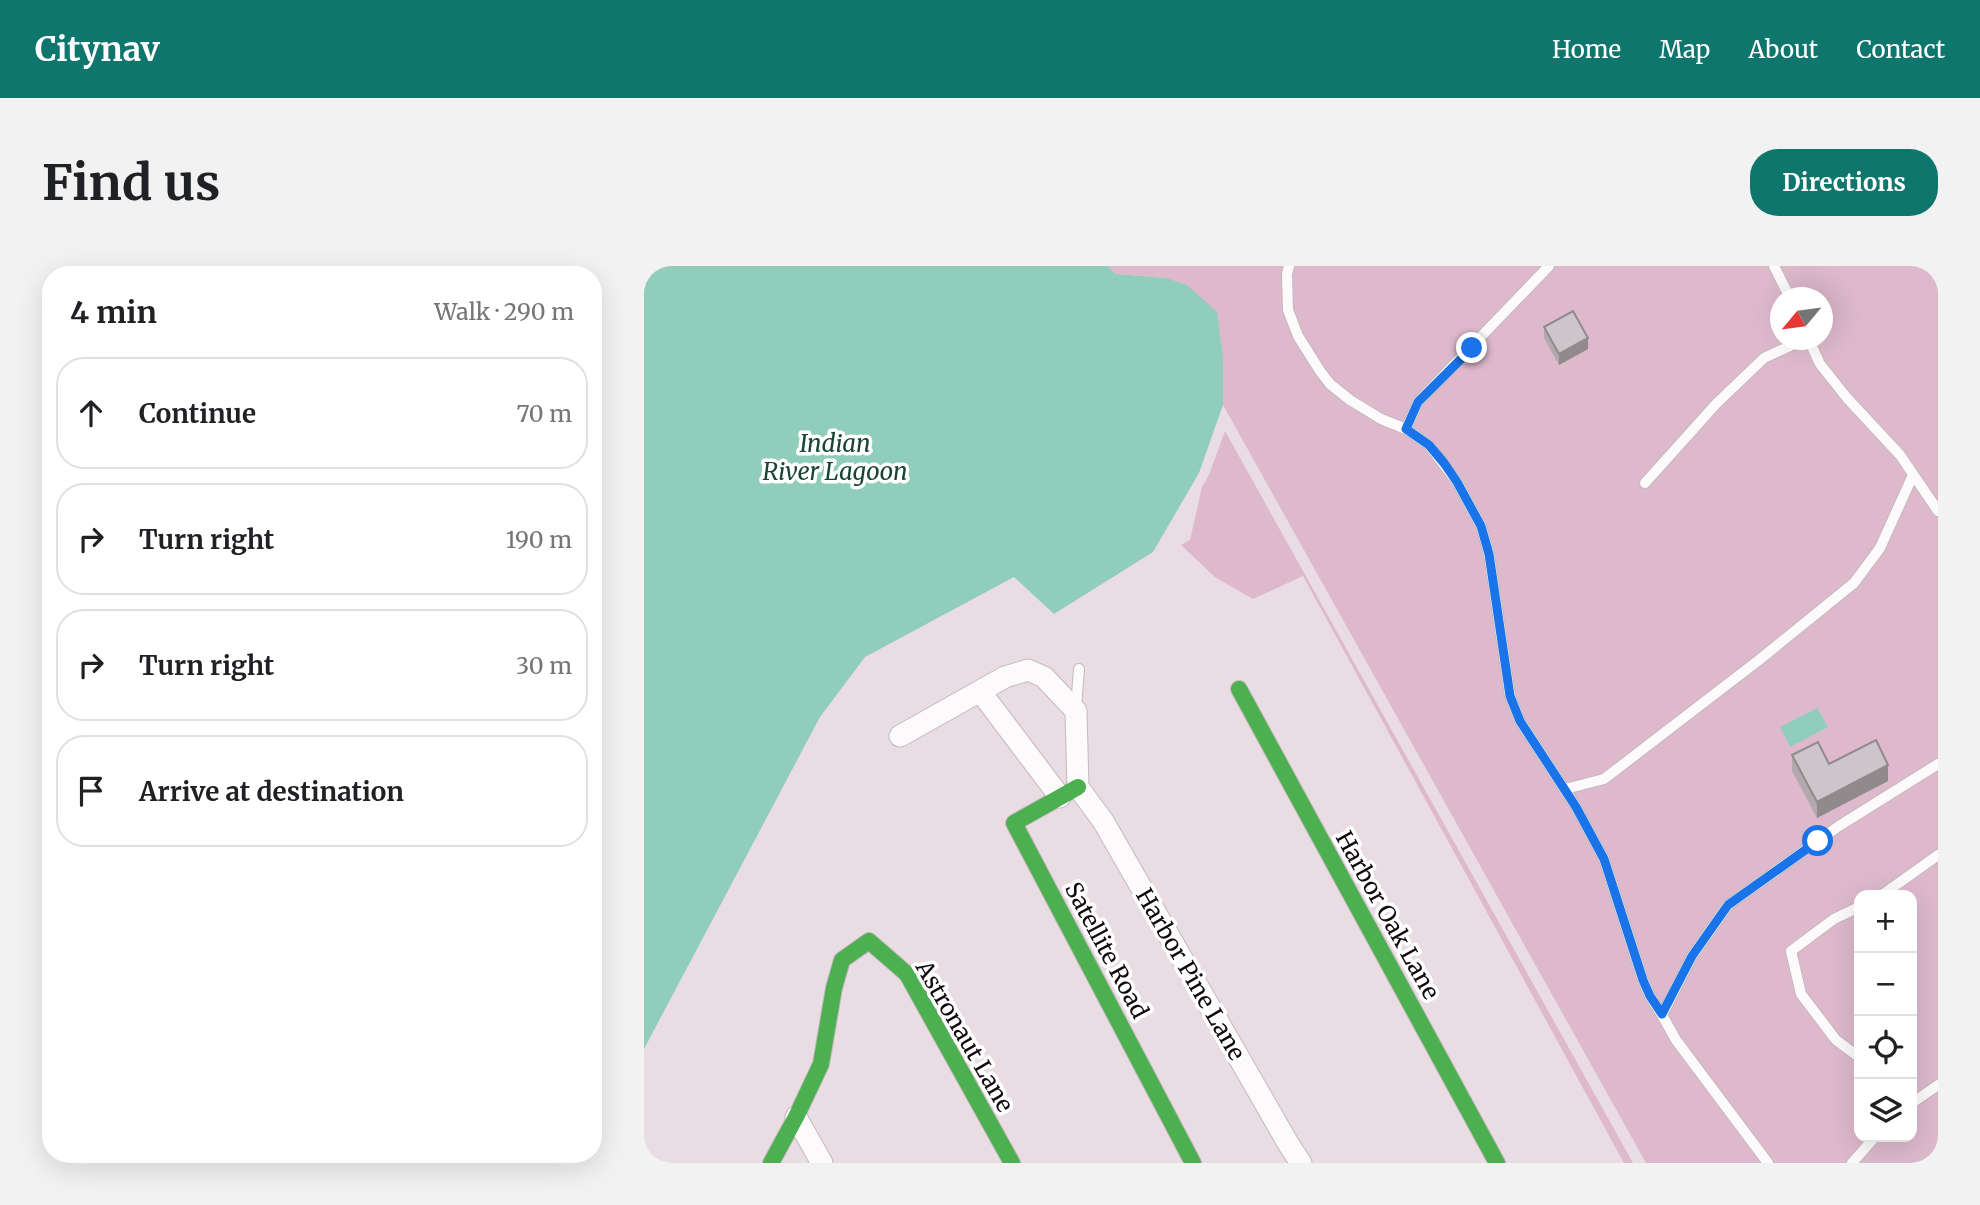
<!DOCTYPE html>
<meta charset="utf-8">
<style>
body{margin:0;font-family:Merriweather,serif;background:#f2f2f2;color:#202124}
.controls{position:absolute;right:21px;bottom:21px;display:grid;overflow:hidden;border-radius:14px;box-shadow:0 7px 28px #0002}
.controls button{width:63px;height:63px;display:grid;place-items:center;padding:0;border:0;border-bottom:2px solid #e0e0e0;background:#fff;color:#202124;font:35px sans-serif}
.compass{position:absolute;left:1126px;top:21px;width:63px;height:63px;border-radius:50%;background:#fff;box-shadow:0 7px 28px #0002;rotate:241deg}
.stop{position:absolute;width:21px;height:21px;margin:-16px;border:5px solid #1a73e8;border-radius:50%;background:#fff}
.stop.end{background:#1a73e8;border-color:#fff;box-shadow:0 2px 7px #0008}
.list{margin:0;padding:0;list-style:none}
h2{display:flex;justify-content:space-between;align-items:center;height:91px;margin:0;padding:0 28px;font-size:30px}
h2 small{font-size:23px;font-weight:400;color:#757577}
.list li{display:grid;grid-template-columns:46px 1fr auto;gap:21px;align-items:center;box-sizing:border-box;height:112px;margin:0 14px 14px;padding:0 14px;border:2px solid #e0e0e0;border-radius:28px}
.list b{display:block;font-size:26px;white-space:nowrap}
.list em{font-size:23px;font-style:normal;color:#757577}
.icon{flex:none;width:38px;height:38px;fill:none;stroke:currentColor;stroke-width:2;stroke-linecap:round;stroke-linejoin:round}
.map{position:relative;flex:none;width:1294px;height:897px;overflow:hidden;border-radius:28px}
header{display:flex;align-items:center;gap:42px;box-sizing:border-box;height:98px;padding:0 35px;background:#0f766e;color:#fff}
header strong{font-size:33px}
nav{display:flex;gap:38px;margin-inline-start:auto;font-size:24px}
.intro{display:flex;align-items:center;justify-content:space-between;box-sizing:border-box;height:168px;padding:0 42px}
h1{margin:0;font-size:49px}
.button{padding:18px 32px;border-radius:28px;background:#0f766e;color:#fff;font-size:24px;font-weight:700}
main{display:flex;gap:42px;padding:0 42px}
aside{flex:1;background:#fff;border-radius:28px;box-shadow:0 7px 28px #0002}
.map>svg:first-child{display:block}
.green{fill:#ddb9cb;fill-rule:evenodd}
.water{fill:#91cdbb}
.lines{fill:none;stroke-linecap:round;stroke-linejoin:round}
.lane-casing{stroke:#c4b9be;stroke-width:12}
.street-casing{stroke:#c4b9be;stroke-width:23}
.fast-casing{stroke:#c4b9be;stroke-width:18}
.lane{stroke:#fcfafb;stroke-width:10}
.street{stroke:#fcfafb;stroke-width:21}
.fast{stroke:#4caf50;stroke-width:16}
.wall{fill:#b1a9ae}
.shaded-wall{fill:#908a8d}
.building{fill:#cec5ca;stroke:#908a8d;stroke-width:2}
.route{stroke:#1a73e8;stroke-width:9}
.labels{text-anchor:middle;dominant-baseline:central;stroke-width:7;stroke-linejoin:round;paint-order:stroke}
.street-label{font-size:23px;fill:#110a0d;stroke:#fff}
.water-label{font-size:24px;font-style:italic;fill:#1a4337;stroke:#fff}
</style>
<header>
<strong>Citynav</strong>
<nav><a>Home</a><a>Map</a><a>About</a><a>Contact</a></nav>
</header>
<div class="intro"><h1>Find us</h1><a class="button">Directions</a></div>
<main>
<aside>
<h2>4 min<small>Walk · 290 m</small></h2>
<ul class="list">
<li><svg class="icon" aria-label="ahead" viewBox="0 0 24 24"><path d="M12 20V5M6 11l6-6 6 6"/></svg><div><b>Continue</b></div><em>70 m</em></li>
<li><svg class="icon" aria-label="right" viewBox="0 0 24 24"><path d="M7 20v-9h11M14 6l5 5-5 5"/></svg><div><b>Turn right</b></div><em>190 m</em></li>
<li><svg class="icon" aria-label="right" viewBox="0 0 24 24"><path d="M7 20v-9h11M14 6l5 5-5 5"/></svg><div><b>Turn right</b></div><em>30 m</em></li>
<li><svg class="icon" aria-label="arrive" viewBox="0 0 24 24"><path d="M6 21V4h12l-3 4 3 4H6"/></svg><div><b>Arrive at destination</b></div></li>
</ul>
</aside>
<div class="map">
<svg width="1294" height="897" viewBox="0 0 1294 897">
<rect width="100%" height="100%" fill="#e9dde3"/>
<path class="green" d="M463,0h831v897h-292l-423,-758v-47l-57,-80 -50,-4zM1136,32h42v42h-42zM1215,629h53v242h-53z
M581,165l408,732h-9l-321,-587 -50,23 -37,-21 -35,-33 9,-5 12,-53 7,-12z"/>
<path class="water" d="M0,0h463l9,8 50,4 21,7 30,27 6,46v47l-24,68 -46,79 -99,62 -40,-37 -149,80 -45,60 -176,332z
M1173,442l11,19 -38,20 -10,-20z"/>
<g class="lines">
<g class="lane-casing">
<path id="lane" d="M645,0l-2,8 1,36 10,26 22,35 10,13 20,16 31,19 25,10 23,16 28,37 24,44 8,28 21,142 10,25 56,86 28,52 39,121 7,16 12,19
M1130,0l16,32
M1293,0l1,1
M1165,74l11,24 27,34 53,57 38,56
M762,163l12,-27 131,-136
M1001,217l71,-79 48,-46 39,-18
M432,442l3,-39
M921,523l39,-10 155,-119 95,-77 26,-35 33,-73
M1238,629l56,-40
M1215,641l-25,12 -43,32 10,43 35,46 23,17
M1268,837l26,-18
M1124,897l-92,-123 -14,-25 30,-59 36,-51 111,-79 99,-62
M1208,897l23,-26"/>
</g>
<g class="street-casing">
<path id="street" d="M336,425l80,106
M256,470l105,-59 23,-7 16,7 32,34 2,76 25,34 186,324 12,18
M152,851l26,46"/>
</g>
<g class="fast-casing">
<path id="fast" d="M595,423l258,474
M434,521l-64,36 179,340
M127,897l25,-46 25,-53 13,-76 8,-28 27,-19 38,33 105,189"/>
</g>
<use href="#lane" class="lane"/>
<use href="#street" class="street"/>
<use href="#fast" class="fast"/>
</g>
<path class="wall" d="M900,61l44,22 -29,16 -15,-27z
M1148,489l96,26 -71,37 -25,-47z"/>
<path class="shaded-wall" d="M944,72v11l-29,16v-11z
M1244,499v16l-71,37v-16z"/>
<path class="building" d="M929,45l15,27 -29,16 -15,-27z
M1232,474l12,25 -71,37 -25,-47 26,-13 11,22z"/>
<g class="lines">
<path class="route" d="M828,82l-54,54 -12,27 23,16 15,18 13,19 24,44 8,28 21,142 10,25 56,86 28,52 39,121 7,16 12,18 30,-58 36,-51 90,-64"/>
</g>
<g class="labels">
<g class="street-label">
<text transform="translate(744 649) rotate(61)">Harbor Oak Lane</text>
<text transform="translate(463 684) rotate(62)">Satellite Road</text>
<text transform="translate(547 708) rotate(60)">Harbor Pine Lane</text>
<text transform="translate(321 770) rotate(60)">Astronaut Lane</text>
</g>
<g class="water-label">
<text x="191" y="177">Indian<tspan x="191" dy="28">River Lagoon</tspan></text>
</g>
</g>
</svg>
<div class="controls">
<button>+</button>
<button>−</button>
<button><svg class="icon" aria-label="locate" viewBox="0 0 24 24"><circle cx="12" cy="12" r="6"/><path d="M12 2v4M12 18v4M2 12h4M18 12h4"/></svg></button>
<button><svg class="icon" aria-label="layers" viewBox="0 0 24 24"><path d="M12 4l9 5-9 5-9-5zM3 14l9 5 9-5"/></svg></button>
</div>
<svg class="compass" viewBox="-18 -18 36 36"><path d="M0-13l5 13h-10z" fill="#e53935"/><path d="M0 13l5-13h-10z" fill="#757577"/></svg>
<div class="stop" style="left:1174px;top:575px"></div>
<div class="stop end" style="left:828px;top:82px"></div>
</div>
</main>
